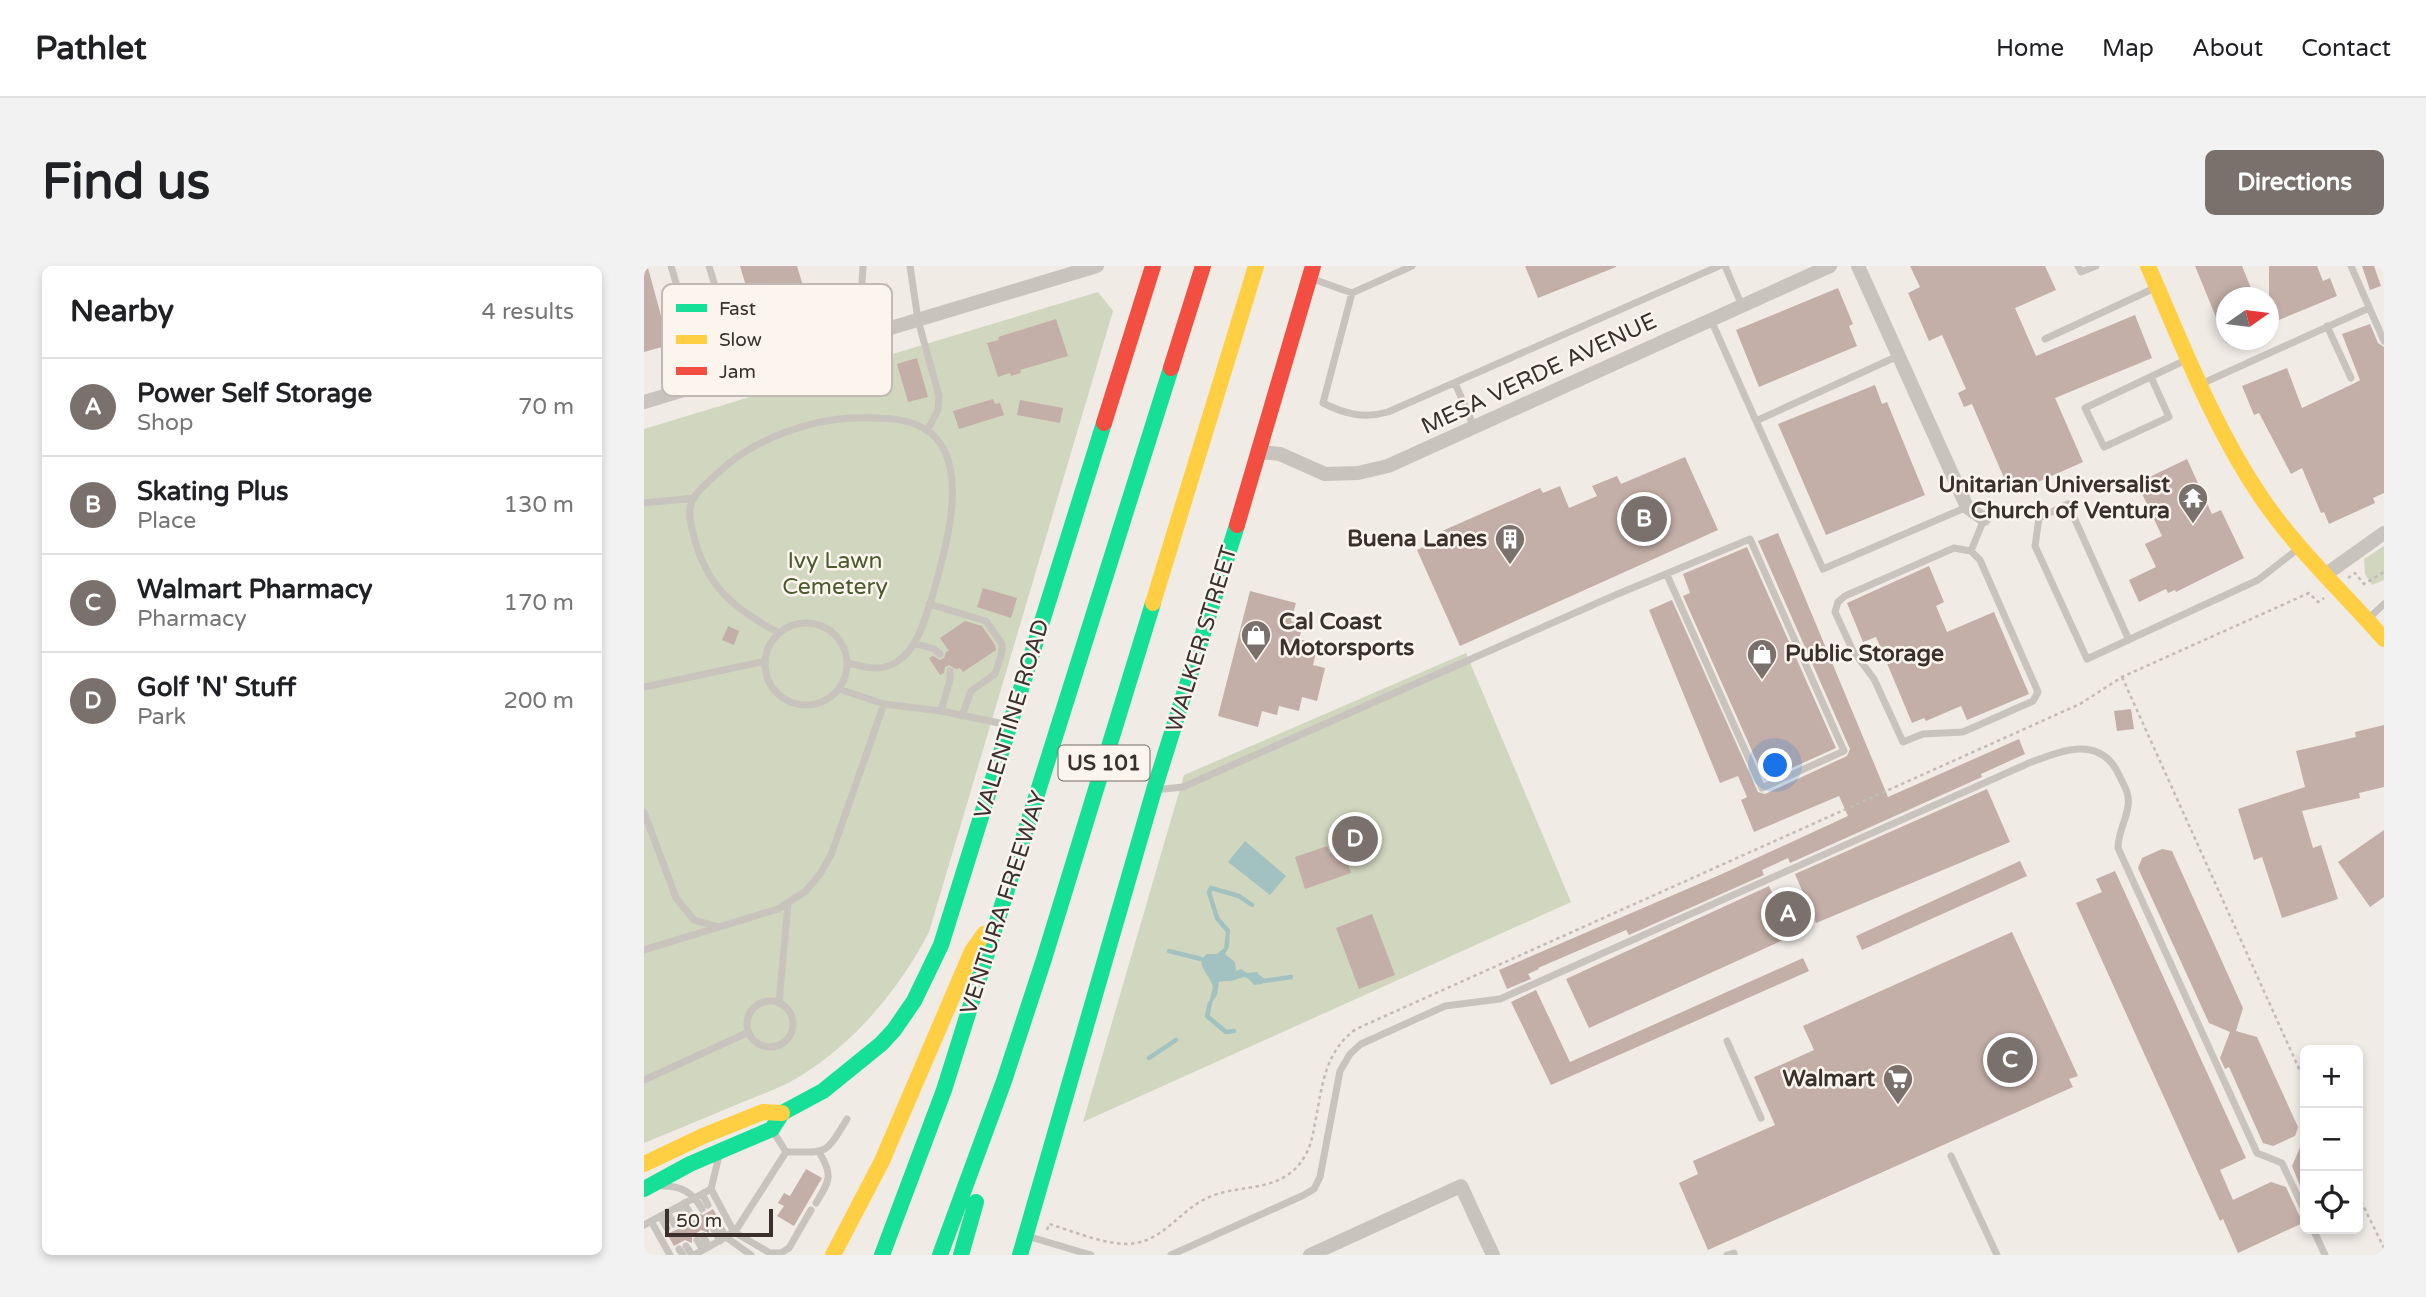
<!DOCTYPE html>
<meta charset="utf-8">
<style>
body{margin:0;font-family:"Varela Round",sans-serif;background:#f2f2f2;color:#202124}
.controls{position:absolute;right:21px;bottom:21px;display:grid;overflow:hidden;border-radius:10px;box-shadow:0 4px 10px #0003}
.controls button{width:63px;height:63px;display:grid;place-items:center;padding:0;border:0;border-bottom:2px solid #e0e0e0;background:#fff;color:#202124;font:35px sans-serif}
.compass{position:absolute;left:1572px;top:21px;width:63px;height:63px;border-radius:50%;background:#fff;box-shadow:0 4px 10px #0003;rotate:76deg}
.scale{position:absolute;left:21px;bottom:18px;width:108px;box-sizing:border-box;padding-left:7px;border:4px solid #3b302b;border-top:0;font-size:19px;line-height:24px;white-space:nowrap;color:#3b302b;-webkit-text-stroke:5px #fbf5ee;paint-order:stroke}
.you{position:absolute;left:1132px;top:500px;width:24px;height:24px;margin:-18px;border:5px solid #fff;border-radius:50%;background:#1a73e8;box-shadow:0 0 0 10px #1a73e833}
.badge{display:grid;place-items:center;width:46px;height:46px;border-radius:50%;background:#7a716c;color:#fff;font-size:23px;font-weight:700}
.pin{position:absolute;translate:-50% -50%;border:4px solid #fff;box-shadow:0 2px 7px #0006}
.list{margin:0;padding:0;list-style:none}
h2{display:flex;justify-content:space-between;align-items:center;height:91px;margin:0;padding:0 28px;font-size:30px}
h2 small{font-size:23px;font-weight:400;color:#757577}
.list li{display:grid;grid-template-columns:46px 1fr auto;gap:21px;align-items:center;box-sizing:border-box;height:98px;padding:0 28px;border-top:2px solid #e0e0e0}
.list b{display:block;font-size:26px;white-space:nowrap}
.list p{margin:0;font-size:23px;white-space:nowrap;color:#757577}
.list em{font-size:23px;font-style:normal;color:#757577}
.icon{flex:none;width:38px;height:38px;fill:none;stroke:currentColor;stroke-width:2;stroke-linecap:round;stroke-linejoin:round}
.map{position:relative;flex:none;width:1740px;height:989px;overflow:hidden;border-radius:10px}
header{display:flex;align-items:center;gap:42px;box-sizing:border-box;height:98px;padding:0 35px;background:#fff;border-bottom:2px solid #e0e0e0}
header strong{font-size:33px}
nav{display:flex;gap:38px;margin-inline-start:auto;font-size:24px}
.intro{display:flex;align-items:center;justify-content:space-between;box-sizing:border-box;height:168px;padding:0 42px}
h1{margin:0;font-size:49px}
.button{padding:18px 32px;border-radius:10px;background:#7a716c;color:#fff;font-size:24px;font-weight:700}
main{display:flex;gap:42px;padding:0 42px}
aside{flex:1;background:#fff;border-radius:10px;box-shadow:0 4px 10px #0003}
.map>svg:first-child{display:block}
.green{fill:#d1d6bf}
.water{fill:#a1c2c1}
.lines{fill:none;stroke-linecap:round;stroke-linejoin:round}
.stream{stroke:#a1c2c1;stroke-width:4.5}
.building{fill:#c3afa7}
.path{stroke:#c2bbb6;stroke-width:2.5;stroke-dasharray:3.5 3.5;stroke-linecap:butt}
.lane{stroke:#c9c3be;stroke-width:7}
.street{stroke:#c9c3be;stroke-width:14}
.fast{stroke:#16e098;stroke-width:16}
.slow{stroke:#ffcf43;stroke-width:16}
.jam{stroke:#f24e42;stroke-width:16}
.labels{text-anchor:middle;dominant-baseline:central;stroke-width:5;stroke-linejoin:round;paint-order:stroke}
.shield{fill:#fbf5ee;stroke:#756b66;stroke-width:2}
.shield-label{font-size:21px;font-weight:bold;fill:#3b302b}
.street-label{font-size:23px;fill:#3b302b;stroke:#fbf5ee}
.poi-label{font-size:23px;font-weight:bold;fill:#3b302b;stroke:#fbf5ee;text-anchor:end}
.park-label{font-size:23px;fill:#4a5a2e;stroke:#fbf5ee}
.key{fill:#fbf5ee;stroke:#c1bab4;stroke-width:2}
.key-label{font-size:19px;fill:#3b302b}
</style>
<header>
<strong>Pathlet</strong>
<nav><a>Home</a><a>Map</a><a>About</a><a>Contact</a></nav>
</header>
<div class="intro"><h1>Find us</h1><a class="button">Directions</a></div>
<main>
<aside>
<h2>Nearby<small>4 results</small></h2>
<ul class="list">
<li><span class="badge">A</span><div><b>Power Self Storage</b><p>Shop</p></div><em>70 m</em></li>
<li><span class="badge">B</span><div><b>Skating Plus</b><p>Place</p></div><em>130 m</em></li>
<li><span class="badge">C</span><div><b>Walmart Pharmacy</b><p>Pharmacy</p></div><em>170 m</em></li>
<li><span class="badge">D</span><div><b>Golf 'N' Stuff</b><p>Park</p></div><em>200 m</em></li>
</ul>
</aside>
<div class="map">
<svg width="1740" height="989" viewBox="0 0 1740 989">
<rect width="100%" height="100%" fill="#f0ebe5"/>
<path class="green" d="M454,26l15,19 -184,621c-31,60 -80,118 -141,151 -16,8 -33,14 -50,21 -31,13 -62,26 -94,39v-714z
M1740,280v34l-12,5 -7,-11 -1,-15z
M822,387l105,249 -488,220 101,-347z"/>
<path class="water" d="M601,575l41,35 -16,19 -42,-33z
M586,665l-1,16 -4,7 10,8 1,9 5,-2 6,4 11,-1v2l7,5 -3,5 -8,1c-10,-13 -11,-6 -24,-4 -4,0 -7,0 -11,1l-2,13 -6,9 -2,-1 4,-16c-3,-13 -20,-23 -6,-33h10l7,-6 2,-16z"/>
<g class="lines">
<path class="stream" d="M584,665l-11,-13 -8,-26 2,-4 28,8 13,9
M525,685l32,8
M620,715l27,-4
M566,737l-3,13 19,16 8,-1
M505,792l27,-18"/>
</g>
<path class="building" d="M96,0h57l11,36 -42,13 -1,-5 -11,3z
M881,0h91v1l-78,31z
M1266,0h135l11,24 -41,18 21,48 99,-41 17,43 -97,40 28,64 -72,32 -39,-90 -8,3 -6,-14 8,-4 -24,-54 -13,6 -21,-48 12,-6z
M1551,0h47l13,32h-28v46z
M1625,0h48l6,15 7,-3 7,18 -68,28z
M1718,0h12l7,20 -11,4z
M0,2h4l21,77 -25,7z
M1194,22l15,36 -4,2 8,20 -98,41 -23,-57z
M412,53l12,37 -48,14 1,3 -10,3 -1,-3 -12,4 -11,-34 12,-3 -1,-3z
M1726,58l8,19 6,4v146l-11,5 2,5 -46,21 -5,-12 -3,1 -19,-45 -11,6 -32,-61 -5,2 -12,-29 45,-18 15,40 53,-25 5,-3 -18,-46z
M273,92l11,39 -20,5 -11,-38z
M1231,119l7,19 5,-2 38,93 -99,40 -48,-111z
M349,133l2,5 5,-1 4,12 -45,14 -6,-18z
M376,134l43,8 -3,15 -43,-8z
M1041,191l33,73 -258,116 -43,-96 27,-13 -2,-6 98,-43 3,5 17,-7 9,22 28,-12 -5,-10 25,-10 4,8z
M1543,193l25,55 9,-4 23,48 -68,34 -1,-2 -7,3 -2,-4 -27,13 -10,-22 27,-13 -11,-23 17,-8 -25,-53z
M1134,267l110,264 131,-58 6,15 -44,20 1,3 -192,86 -2,-5 -26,12 2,5 -135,60 -3,-5 -88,38 1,1 -11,5 3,5 -24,10 -8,-19 223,-96 126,-58 -9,-20 -85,36 -13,-32 6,-3 -9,-21 -18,7 -71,-173 23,-10 86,192 7,2 82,-38 3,-7 -92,-208z
M1103,281l89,201 -71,32 -82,-184 7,-3 -7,-19z
M1285,300l15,36 -8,4 11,26 47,-20 35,82 -62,26 -6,-14 -35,15 -2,-3 -12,5 -36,-86 -13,5 -16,-39z
M339,322l34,10 -6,20 -34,-11z
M606,325l46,12 -5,18 12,4 -4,14 19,5 -5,21 12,3 -8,33 -15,-4 -3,14 -20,-5 -2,9 -15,-4 -4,16 -40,-11z
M321,355l17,5 13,19 1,5 -33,22 -3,-4 -4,1 -7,-4 -4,2 -1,6 -4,2 -11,-17 4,-2 7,4 4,-2 2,-6 3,-1 -9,-13z
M84,360l11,5 -5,14 -12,-5z
M1487,443l3,20 -17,2 -3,-20z
M1740,459v62l-25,6 1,5 -58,13 11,37 8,-3 17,54 -56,19 -20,-61 -8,3 -16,-51 67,-22 -9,-36 60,-14 -1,-5z
M1343,523l23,53 -194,81 -21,-49z
M1740,564v67l-14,10 -32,-45z
M683,580l3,7 13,-5 8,25 -46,16 -10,-32z
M1518,583l10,2 71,157 -7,23 21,6 41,90 -3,9 -22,10 -10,-3 -34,-76 -4,2 -5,-11 10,-26 -21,-9 -71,-155 4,-10z
M1376,595l7,15 -165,74 -6,-14z
M1471,605l131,287 -26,12 13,30 38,-18 15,5 13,28 6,3v4l-67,31 -15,-34 -3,2 -144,-318 26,-11 -6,-13z
M1125,620l23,50 -203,92 -23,-49z
M728,648l23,61 -36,14 -23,-61z
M1368,666l66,144 -9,3 4,8 -365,163 -29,-67 19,-9 -5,-13 82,-36 -21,-48 60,-27 -11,-24z
M1159,692l6,13 -258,114 -40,-83 25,-12 34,72z
M1661,870v62l-13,-32z
M162,903l16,9 -28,48 -17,-10 7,-10 -6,-3 6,-10 6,3z
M69,943l7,12 -11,5v7l-8,-3 -9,6v7l-7,-3 -11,6 -7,-12 11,-5 2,-7 5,2 10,-4 1,-8 7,3z"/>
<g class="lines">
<path class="path" d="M1704,312l7,-5 9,11 20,-12
M1478,411l183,405
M1714,929l26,53
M403,964l2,-6c24,7 63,24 87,19 28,-5 43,-30 67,-43 34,-19 80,-3 103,-46 5,-9 7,-20 9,-31 7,-35 9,-71 41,-94l724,-325 42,-27 187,-84 9,9 6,-4"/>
<path class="lane" d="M27,0l35,117
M65,0l32,106
M219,0l-2,33 10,34
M266,0l8,54 21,76 -1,14 -11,21
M1081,0l17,40
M1434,0l3,6 15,-6
M1707,0l33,75
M666,12l42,15 60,-27
M708,27l-29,110c22,11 41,16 65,9l331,-146
M1067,54l45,101 142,-65
M1683,60l24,52
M1401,73l112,-52
M1507,111l18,40 -65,30 -19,-39 103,-49
M811,117l19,44
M1557,118l168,-76
M1112,155l67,148 144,-62
M0,237l50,-5
M1327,285l9,9 58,132 -5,9 -70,31 -40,2 -20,8 -29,-63 -21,-28 -18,-39 3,-10 7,-6 109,-48 17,3 13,-32
M285,338l57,17 16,23v8l-7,22 -24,17 -9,25
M1724,353l16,-15
M121 398a41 41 0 1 1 82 0a41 41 0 1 1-82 0Z
M135,367c-46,-25 -73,-46 -86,-100 -3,-11 -6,-25 1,-36 8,-11 24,-24 34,-33 32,-26 82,-44 123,-46 27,-1 65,-2 85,20 33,37 8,117 -4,159 -7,21 -14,51 -34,64 -17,12 -32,6 -50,2
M1485,374l-61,-136 -29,14 -4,28 52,113 171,-79 41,-32
M270,377l20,6 6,5
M0,421l122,-26
M195,423l45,15 57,7 68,14
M297,445l9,-31v-9
M511,524l28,-3 430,-191 137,-57 94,212 -82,37 -95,-213
M0,546l32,86 18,22 25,7
M0,684l134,-41 28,-18 14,-17 11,-19 53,-151
M103 758a23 23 0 1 1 46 0a23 23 0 1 1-46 0Z
M135,737l9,-99
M1083,775l34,77
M0,814l105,-48
M129,865l13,21c43,0 38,4 61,-33
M75,890l-8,33 23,43 36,21h11l8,-5 22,-38
M1307,890l46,99
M19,920c19,0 30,7 39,23
M58,928l6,11
M40,937l7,12
M172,937c13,-22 18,-27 3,-51
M34,941l6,11
M23,946l7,12
M16,950l7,12
M7,955l19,34
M0,959l67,-36
M76,961l6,10 25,18
M1669,963l12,26
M70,964l6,11
M59,970l6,11
M383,970l64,19
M53,974l6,10
M42,980l6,9
M35,983l4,6
M50,989l32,-18 12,-10 48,-75
M527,989l133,-60 10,-6 6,-12 20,-106 10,-17 11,-10 84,-38 55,-7 529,-236c32,-12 71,-29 90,12 5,10 11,19 9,31 -2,15 -10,27 -10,42l139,305 25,10 23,49
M1083,989l7,-2"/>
<path class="street" d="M1214,0l109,241 17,12
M0,136l453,-136
M614,186l22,2 45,20 33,-1 30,-7 442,-200
M1681,309l59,-42
M666,989l151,-69 32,69"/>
<path class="fast" d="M0,923l46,-25 82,-35 10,-16 41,-22 58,-47 13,-14 20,-29 27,-56 163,-522
M238,989l62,-165 227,-722
M296,989l64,-174 40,-122 109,-356
M317,989l15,-53
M376,989l134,-465 83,-265"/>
<path class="slow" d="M1504,0c34,78 65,160 113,231 35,52 82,95 123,142
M509,337l103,-337
M0,898l59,-28 60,-24 19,1
M189,989l49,-94 90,-210 12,-17"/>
<path class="jam" d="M527,102l32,-102
M460,157l49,-157
M593,259l76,-259"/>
</g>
<defs>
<g id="temple-pin" transform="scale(1.575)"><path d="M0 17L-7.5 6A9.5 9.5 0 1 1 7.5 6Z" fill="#7a716c" stroke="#fbf5ee"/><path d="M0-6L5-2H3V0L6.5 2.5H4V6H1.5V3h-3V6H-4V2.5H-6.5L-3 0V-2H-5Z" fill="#fff"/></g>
<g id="building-pin" transform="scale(1.575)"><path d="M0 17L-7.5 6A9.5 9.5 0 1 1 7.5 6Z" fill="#7a716c" stroke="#fbf5ee"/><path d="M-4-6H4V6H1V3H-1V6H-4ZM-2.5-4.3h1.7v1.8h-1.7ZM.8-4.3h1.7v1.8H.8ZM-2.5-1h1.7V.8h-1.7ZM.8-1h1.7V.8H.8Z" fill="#fff"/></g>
<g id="shop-pin" transform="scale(1.575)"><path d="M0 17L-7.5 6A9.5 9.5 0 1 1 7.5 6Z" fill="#7a716c" stroke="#fbf5ee"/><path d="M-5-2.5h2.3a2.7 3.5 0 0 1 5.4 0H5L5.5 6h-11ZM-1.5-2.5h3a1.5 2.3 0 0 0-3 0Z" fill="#fff"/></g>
<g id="supermarket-pin" transform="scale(1.575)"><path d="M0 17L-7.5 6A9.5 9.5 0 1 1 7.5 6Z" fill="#7a716c" stroke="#fbf5ee"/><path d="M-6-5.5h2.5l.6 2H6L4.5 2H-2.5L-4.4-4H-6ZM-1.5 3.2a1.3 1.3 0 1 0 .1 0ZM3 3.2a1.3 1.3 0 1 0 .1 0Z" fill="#fff"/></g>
</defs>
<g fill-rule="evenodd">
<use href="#temple-pin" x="1549" y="232"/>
<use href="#building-pin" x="866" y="273"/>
<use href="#shop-pin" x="612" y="369"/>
<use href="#shop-pin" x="1118" y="388"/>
<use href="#supermarket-pin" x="1254" y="813"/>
</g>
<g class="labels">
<rect class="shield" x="414.5" y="479.5" width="91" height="35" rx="5"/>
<g class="shield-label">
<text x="460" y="497">US 101</text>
</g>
<g class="street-label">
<text transform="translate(895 108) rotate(-25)">MESA VERDE AVENUE</text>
<text transform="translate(558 373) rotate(-73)">WALKER STREET</text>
<text transform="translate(368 453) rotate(-73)">VALENTINE ROAD</text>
<text transform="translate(360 637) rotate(-72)">VENTURA FREEWAY</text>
</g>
<g class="poi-label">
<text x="1526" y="219">Unitarian Universalist<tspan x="1526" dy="26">Church of Ventura</tspan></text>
<text x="843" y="273">Buena Lanes</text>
<text x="635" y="356" text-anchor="start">Cal Coast<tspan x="635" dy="26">Motorsports</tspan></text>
<text x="1141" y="388" text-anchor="start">Public Storage</text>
<text x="1231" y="813">Walmart</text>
</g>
<g class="park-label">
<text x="191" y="295">Ivy Lawn<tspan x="191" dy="26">Cemetery</tspan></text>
</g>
</g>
<rect x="18" y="18" width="230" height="112" rx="10" class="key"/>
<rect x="32" y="38" width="31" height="8" fill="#16e098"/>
<rect x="32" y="69" width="31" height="9" fill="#ffcf43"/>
<rect x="32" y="101" width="31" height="8" fill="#f24e42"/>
<g class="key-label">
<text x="75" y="49">Fast</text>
<text x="75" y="80">Slow</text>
<text x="75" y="112">Jam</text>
</g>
</svg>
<div class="controls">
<button>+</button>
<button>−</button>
<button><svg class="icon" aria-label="locate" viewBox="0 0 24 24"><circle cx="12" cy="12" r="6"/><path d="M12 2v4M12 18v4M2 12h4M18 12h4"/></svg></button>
</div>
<svg class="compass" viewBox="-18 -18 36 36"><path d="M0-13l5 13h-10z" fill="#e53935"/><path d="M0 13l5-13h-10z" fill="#757577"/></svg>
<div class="scale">50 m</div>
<div class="you"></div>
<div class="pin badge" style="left:1144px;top:648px">A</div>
<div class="pin badge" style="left:1000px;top:253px">B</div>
<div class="pin badge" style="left:1366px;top:794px">C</div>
<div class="pin badge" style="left:711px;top:573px">D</div>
</div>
</main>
